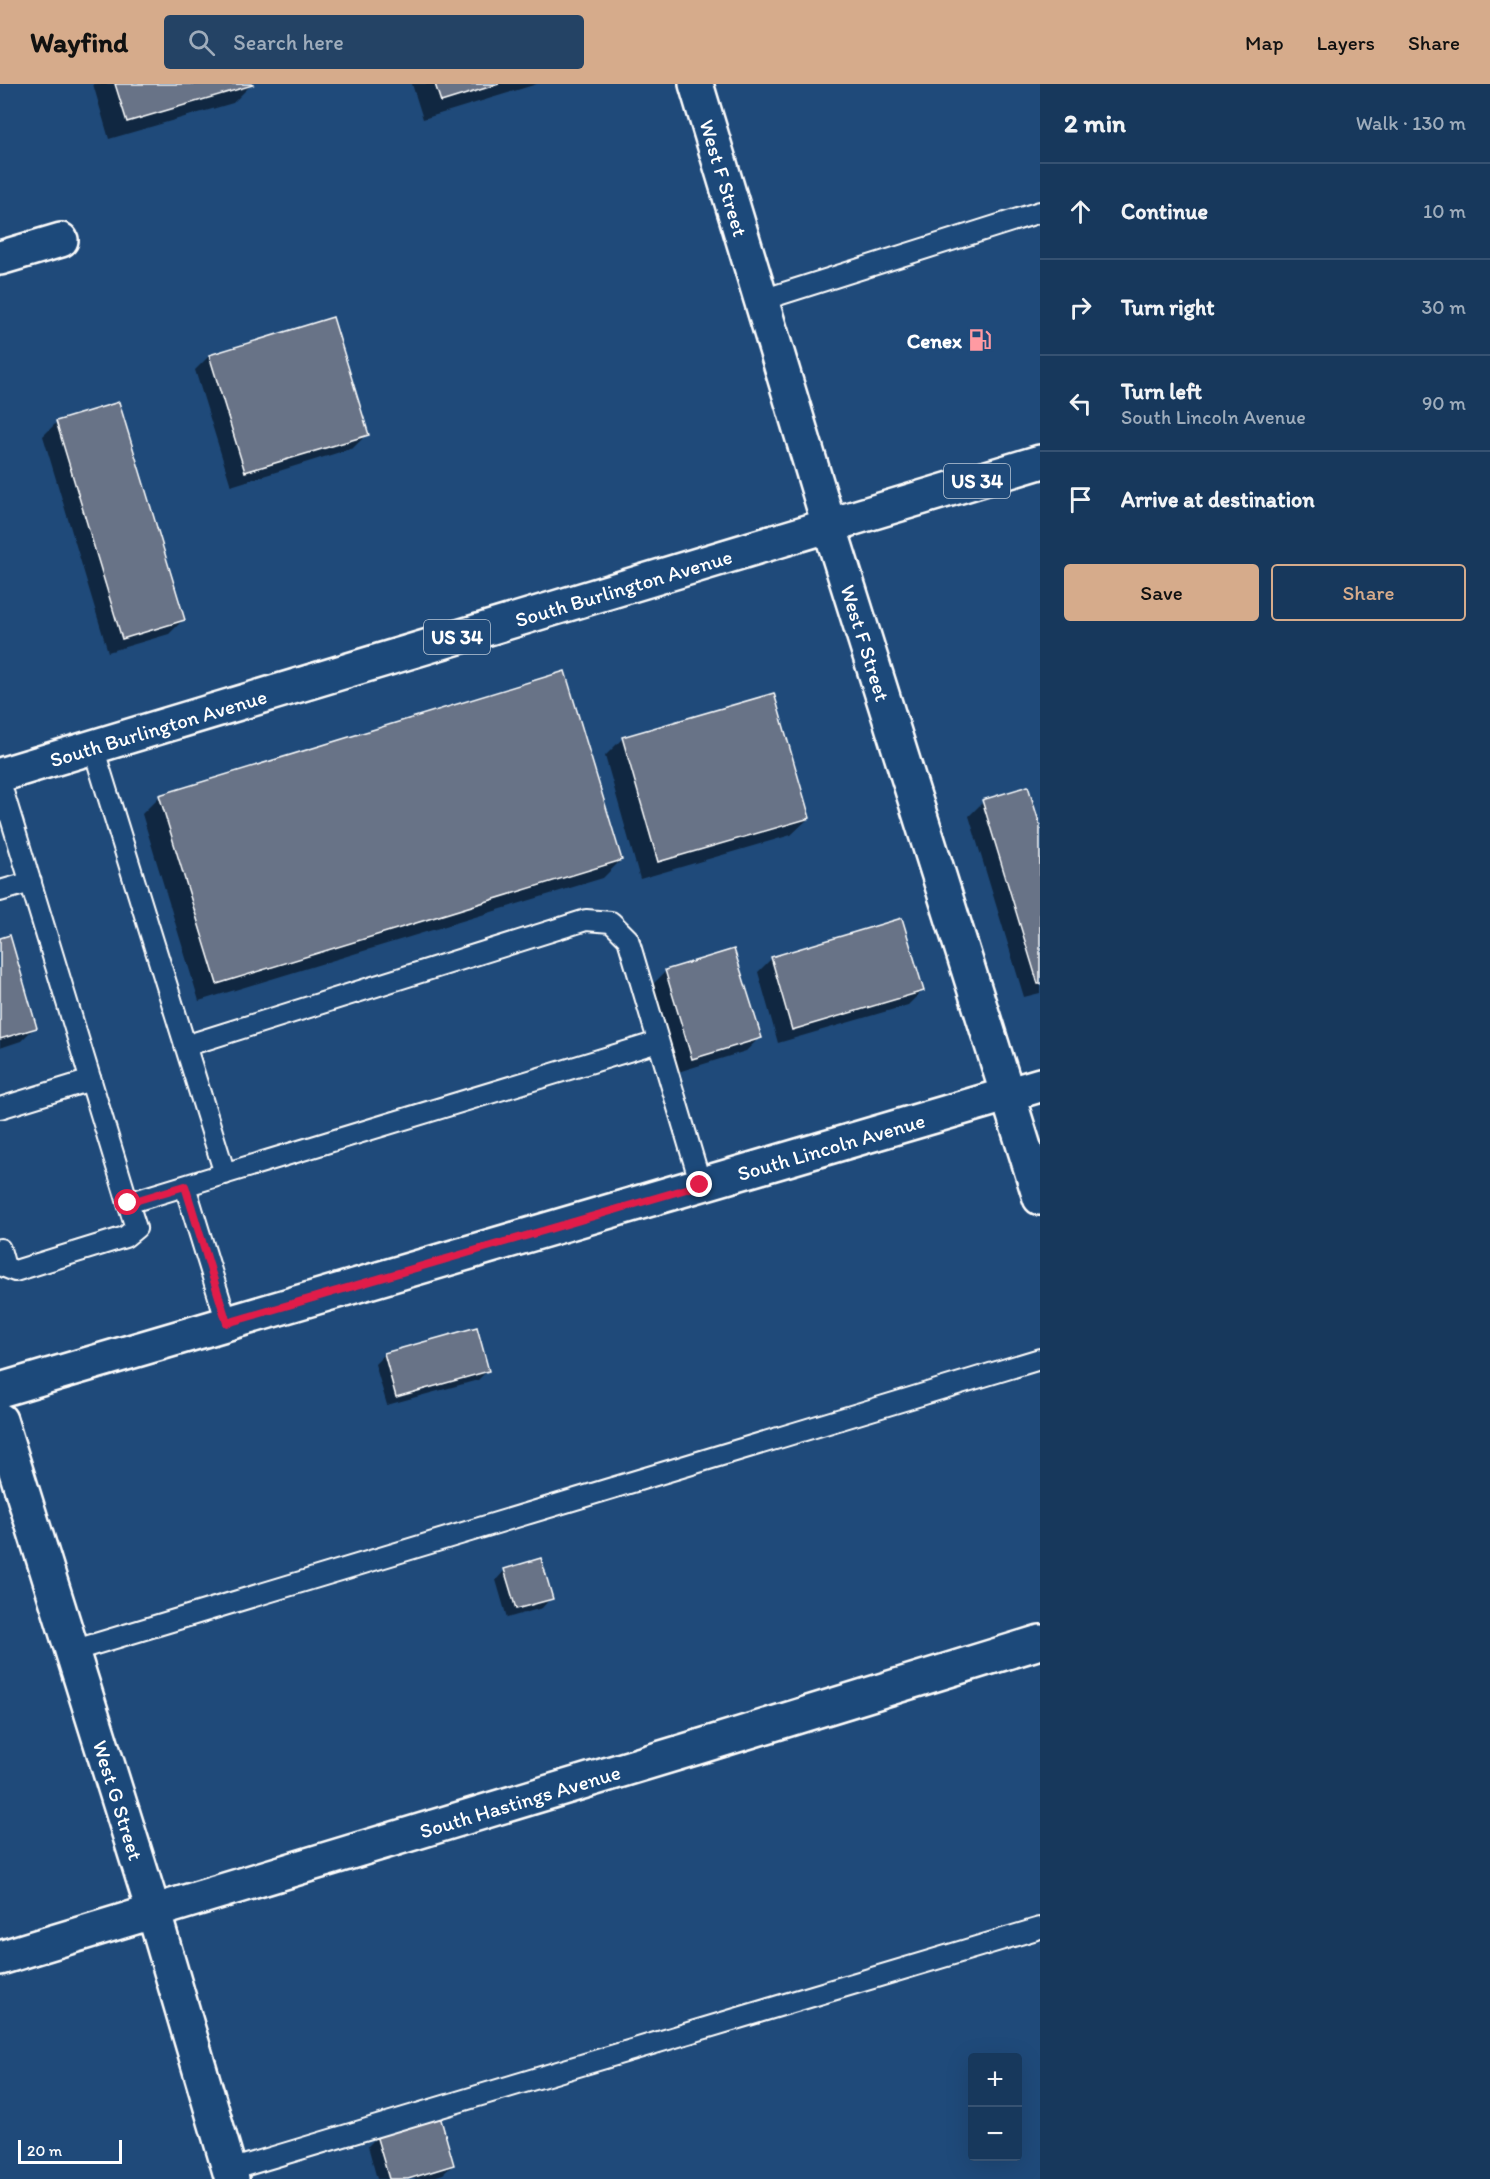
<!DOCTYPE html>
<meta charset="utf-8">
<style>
body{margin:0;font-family:Itim,sans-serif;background:#244365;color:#f1f3f6}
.controls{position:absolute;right:18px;bottom:18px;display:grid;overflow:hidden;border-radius:6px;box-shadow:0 6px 24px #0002}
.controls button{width:54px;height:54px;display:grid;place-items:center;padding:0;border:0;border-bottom:2px solid #365272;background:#17385c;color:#f1f3f6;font:30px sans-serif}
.scale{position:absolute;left:18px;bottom:15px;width:104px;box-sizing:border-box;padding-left:6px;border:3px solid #fff;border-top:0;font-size:16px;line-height:21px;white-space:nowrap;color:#fff;-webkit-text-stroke:4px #1f4a7a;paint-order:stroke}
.stop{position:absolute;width:18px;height:18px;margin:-14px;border:4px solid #e11d48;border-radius:50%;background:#fff}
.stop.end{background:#e11d48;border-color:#fff;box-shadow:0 2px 6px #0008}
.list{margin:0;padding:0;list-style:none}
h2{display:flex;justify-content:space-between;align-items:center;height:78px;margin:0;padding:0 24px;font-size:26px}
h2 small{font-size:20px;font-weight:400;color:#9eacbb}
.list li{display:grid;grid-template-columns:39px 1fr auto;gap:18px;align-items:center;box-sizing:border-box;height:96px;padding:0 24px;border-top:2px solid #365272}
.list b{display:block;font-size:22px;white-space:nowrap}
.list p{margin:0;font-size:20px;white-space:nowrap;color:#9eacbb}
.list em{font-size:20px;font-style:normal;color:#9eacbb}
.actions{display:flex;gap:12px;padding:18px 24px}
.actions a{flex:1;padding:14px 0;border:2px solid #d6ab8b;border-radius:6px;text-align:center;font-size:21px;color:#d6ab8b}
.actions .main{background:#d6ab8b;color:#111}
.icon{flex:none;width:33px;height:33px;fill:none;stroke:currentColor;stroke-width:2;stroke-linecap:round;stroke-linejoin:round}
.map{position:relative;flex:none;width:1040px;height:2095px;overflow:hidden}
header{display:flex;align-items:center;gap:36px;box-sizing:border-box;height:84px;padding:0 30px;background:#d6ab8b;color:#111}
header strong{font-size:28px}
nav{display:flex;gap:33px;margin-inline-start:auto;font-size:21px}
.search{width:420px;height:54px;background:#244365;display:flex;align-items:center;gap:15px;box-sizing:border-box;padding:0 21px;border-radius:6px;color:#9eacbb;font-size:22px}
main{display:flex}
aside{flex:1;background:#17385c}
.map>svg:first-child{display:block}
.shadow{fill:#0007}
.building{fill:#687387;stroke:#fff;stroke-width:1.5}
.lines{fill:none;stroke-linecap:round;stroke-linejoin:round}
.lane-casing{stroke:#fff;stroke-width:24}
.street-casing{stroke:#fff;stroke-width:38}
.highway-casing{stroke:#fff;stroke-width:38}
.lane{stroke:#1f4a7a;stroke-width:20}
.street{stroke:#1f4a7a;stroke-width:33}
.highway{stroke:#1f4a7a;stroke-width:33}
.route{stroke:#e11d48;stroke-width:8}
.labels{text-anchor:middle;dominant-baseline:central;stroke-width:5;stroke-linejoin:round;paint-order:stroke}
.shield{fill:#1f4a7a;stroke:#bcc9d7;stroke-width:1.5}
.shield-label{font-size:20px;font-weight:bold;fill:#fff}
.street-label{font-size:21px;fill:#fff;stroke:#1f4a7a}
.poi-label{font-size:21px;font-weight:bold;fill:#fff;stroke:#1f4a7a;text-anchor:end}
</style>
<header>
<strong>Wayfind</strong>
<div class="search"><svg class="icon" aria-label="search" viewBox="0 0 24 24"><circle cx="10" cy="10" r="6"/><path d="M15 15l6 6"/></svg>Search here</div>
<nav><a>Map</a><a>Layers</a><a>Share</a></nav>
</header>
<main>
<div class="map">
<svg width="1040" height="2095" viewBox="0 0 1040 2095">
<rect width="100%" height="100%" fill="#1f4a7a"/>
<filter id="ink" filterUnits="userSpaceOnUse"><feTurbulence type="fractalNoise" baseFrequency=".0167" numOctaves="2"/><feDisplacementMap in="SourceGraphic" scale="12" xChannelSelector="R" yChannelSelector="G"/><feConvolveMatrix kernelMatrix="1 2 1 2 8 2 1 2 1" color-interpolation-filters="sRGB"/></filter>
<g filter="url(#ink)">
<path class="shadow" d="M93,0h158v1l-18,18 -124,36z
M412,0h125l-114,35z
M209,272l158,78 -14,14 -122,38 -36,-116z
M57,338l126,198 -14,14 -61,18 -65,-216z
M622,655l187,79 -18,17 -151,44 -35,-123z
M160,712l461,64 -18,18 -404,123 -57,-187z
M983,718l57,28v163l-16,4 -55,-181z
M0,856l35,87 -14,14 -21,7z
M733,866l27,87 -14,14 -68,21 -27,-86 14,-14z
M772,874l150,33 -14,14 -130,38 -20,-71z
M385,1270l102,17 -9,9 -91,25 -12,-41z
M505,1486l46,28 -9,10 -35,10 -11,-38z
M377,2053l76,28 -10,9 -16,5h-50l-9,-33z"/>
<path class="building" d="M115,0h137l1,1 -126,37z
M435,0h64l-58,18z
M333,233l36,118 -124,37 -36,-117z
M119,318l66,218 -63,19 -66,-218z
M565,587l57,189 -405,124 -58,-189z
M774,609l36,125 -152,44 -36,-125z
M1028,702l12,39v159h-2l-56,-184z
M902,834l22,73 -132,39 -21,-73z
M10,851l27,93 -37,11v-101z
M734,865l28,89 -70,21 -27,-89z
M477,1243l12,44 -93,26 -12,-44z
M541,1474l12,41 -37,10 -12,-40z
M440,2032l14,49 -46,14h-19l-13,-44z"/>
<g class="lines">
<g class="lane-casing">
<path id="lane" d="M762,216l278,-88
M93,663l132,427
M0,698l128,421 530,-161
M0,807l31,-9
M185,962l401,-126 25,2 17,17 73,246
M0,1024l91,-28
M185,1102l42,137
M0,1165l5,18 10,4 110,-34 11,-9 -8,-25
M72,1567l968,-292
M230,2086l810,-242"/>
</g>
<g class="street-casing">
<g id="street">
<path id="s1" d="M696,0l133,441 211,673"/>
<path d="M0,174l61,-18"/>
<path id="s2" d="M0,1306l1040,-305"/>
<path id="s3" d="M0,1336l153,490 79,269"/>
<path id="s4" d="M0,1874l698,-211 342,-105"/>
</g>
</g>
<g class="highway-casing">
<g id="highway">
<path id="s5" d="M0,691l1040,-313"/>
</g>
</g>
<use href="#lane" class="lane"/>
<use href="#street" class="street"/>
<use href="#highway" class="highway"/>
</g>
</g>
<g class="lines" filter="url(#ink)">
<path class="route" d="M128,1119l57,-17 42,137 473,-138"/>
</g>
<defs>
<g id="fuel-bare" transform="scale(1.8)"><path d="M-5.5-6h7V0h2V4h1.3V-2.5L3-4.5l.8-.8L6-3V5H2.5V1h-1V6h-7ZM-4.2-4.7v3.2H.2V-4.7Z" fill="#ff9aa2" stroke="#1f4a7a" stroke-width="2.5" paint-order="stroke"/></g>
</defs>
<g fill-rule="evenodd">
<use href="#fuel-bare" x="980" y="256"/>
</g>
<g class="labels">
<g class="shield">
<rect x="944" y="380" width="66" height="34" rx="4.5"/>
<rect x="424" y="536" width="66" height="34" rx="4.5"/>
</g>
<g class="shield-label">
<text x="977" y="397">US 34</text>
<text x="457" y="553">US 34</text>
</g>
<g class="street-label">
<text stroke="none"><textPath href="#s1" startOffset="98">West F Street</textPath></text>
<text stroke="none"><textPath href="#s5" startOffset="651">South Burlington Avenue</textPath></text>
<text stroke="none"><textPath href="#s1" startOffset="584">West F Street</textPath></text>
<text stroke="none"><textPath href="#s5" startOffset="165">South Burlington Avenue</textPath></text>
<text stroke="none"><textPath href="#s2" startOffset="866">South Lincoln Avenue</textPath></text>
<text stroke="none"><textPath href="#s3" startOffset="398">West G Street</textPath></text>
<text stroke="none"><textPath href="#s4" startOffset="543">South Hastings Avenue</textPath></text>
</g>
<g class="poi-label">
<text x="962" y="256">Cenex</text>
</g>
</g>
</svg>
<div class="controls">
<button>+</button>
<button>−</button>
</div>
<div class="scale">20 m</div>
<div class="stop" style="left:128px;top:1119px"></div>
<div class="stop end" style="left:700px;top:1101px"></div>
</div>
<aside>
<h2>2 min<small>Walk · 130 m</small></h2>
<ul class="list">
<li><svg class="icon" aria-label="ahead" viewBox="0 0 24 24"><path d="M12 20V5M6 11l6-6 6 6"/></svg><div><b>Continue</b></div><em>10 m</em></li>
<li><svg class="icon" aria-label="right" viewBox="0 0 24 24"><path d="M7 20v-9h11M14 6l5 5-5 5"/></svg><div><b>Turn right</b></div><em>30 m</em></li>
<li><svg class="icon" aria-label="left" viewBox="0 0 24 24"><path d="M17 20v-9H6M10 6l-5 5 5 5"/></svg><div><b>Turn left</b><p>South Lincoln Avenue</p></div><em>90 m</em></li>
<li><svg class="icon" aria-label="arrive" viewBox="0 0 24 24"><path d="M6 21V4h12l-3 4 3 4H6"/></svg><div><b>Arrive at destination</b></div></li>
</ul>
<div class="actions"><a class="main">Save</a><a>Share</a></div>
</aside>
</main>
